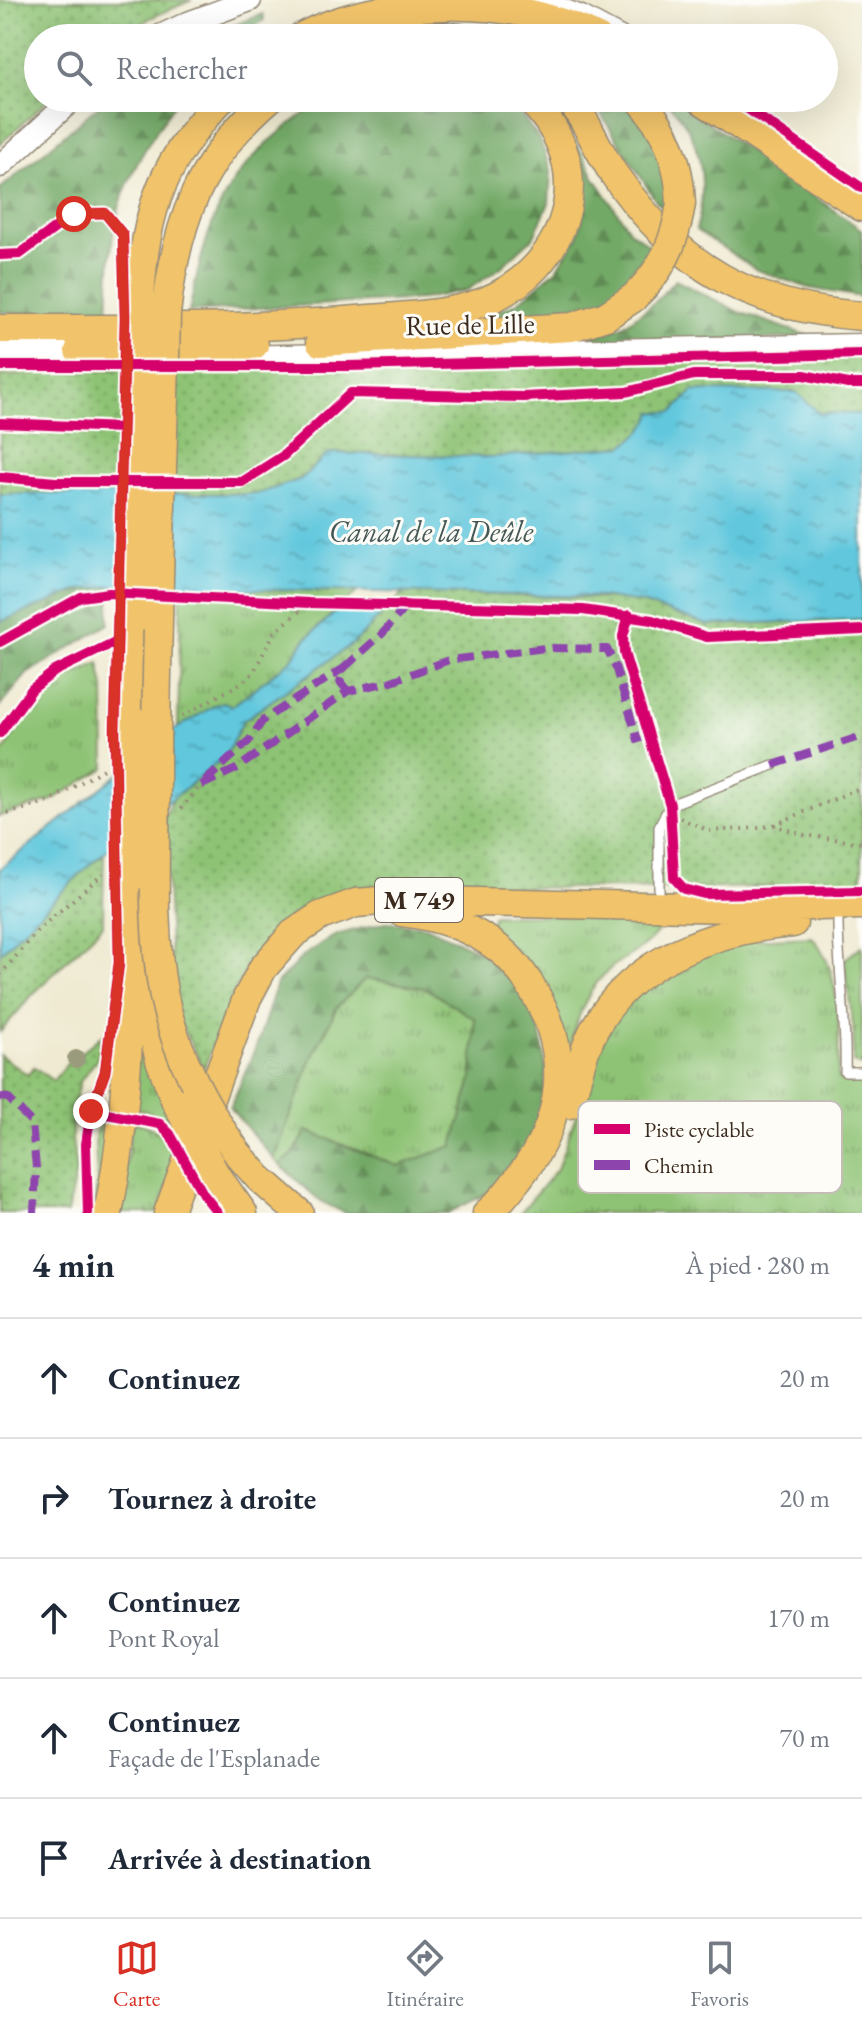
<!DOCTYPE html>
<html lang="fr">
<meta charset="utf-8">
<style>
body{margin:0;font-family:"EB Garamond",serif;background:#f6f6f7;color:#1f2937}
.stop{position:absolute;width:24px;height:24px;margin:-18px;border:6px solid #d93025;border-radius:50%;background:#fff}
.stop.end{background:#d93025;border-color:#fff;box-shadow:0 2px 8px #0008}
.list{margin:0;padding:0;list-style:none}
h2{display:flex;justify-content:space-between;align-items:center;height:104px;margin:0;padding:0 32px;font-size:34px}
h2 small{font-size:26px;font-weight:400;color:#747a83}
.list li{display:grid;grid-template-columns:52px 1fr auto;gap:24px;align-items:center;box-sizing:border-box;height:120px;padding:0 32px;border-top:2px solid #e0e1e3}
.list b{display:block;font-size:30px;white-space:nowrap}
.list p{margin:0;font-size:26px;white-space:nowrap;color:#747a83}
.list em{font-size:26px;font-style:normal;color:#747a83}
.icon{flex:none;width:44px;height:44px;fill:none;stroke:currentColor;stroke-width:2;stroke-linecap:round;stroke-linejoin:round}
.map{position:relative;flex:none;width:862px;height:1213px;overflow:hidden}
.search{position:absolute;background:#fff;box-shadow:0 8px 32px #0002;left:24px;right:24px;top:24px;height:88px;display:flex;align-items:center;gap:20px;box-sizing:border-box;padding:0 28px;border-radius:44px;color:#747a83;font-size:30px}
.sheet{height:704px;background:#fff}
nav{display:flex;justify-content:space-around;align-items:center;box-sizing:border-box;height:112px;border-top:2px solid #e0e1e3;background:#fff;font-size:22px;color:#747a83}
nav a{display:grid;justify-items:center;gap:4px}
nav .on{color:#d93025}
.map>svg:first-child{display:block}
.grass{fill:url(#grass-tufts);stroke:#647649;stroke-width:2}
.forest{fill:url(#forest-firs);stroke:#566a42;stroke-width:2}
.park{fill:url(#park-dots);stroke:#647649;stroke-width:2}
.water{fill:url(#water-ripples);stroke:#4e787e;stroke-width:2}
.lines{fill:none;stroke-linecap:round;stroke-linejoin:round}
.service-casing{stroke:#958a78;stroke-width:12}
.tertiary-casing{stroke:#958a78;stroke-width:25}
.primary-casing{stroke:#958a78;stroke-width:31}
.path{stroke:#958a78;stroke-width:4;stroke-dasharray:2 6;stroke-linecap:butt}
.service{stroke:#fff;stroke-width:9}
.tertiary{stroke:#fff;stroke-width:22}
.primary{stroke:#f1c36a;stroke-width:28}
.primary-bridge-casing{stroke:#958a78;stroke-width:31;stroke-linecap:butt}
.primary-bridge{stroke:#f1c36a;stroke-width:28}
.quiet{stroke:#8e44ad;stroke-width:8;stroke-dasharray:16 8;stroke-linecap:butt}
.cycleway-casing{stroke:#fdfcf7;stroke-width:15}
.cycleway{stroke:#d6006c;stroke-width:10}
.tree{fill:#9a9a7d}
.route{stroke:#d93025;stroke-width:10}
.labels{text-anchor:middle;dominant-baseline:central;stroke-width:6;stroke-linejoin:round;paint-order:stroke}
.shield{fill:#fdfcf7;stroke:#75695f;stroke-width:2}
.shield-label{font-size:26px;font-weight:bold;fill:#3b2a1e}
.street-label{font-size:28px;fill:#3b2a1e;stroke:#fdfcf7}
.water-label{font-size:30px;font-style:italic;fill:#465957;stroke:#fdfcf7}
.key{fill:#fdfcf7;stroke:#c3bdb6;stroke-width:2}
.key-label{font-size:22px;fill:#3b2a1e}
</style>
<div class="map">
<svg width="862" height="1213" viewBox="0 0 862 1213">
<defs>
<pattern id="grass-tufts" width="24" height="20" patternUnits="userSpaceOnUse" patternTransform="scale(2)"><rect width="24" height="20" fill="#8ec374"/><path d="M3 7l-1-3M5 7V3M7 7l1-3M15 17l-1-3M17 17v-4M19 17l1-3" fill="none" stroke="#759f5f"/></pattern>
<pattern id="forest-firs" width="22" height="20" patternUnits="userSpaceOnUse" patternTransform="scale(2)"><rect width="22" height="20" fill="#72a966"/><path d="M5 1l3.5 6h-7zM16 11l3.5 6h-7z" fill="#5f8a53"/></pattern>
<pattern id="park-dots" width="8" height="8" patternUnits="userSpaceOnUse" patternTransform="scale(2)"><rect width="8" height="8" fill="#8ec374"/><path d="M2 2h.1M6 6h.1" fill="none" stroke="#759f5f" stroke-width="1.8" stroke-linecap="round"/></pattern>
<pattern id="water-ripples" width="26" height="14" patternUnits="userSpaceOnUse" patternTransform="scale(2)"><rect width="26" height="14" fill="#60c7dd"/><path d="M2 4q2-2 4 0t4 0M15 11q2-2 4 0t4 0" fill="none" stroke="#50a2b3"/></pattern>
</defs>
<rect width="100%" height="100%" fill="#fdfcf7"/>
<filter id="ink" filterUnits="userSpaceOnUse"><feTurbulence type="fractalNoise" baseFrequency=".0125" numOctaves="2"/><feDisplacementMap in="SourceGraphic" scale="16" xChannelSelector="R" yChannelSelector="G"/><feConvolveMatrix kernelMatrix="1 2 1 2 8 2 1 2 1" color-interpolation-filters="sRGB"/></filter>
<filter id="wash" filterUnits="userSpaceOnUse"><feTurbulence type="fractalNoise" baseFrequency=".006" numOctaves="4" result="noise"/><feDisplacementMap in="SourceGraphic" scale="32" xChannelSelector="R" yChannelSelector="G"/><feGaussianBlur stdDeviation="1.8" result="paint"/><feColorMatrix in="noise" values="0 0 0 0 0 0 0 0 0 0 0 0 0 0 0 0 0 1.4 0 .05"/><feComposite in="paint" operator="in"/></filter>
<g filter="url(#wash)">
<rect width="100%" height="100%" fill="#efead1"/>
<path class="grass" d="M181,587l177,4 -51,46 -16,23 -59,46 -8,-4 -7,2 -39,24z
M99,663l5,24 1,81 -55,33 -50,15 1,-60 25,-41 28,-31z
M494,915l158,1 8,12c-10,18 -32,27 -48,39 -25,20 -36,54 -43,83l-80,-123z
M812,937c31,34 27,98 26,142l24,2v132h-342l37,-44 48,-134 15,-28 66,-50 61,-17z
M862,946v120l-9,-4 1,-30 -10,-72z
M366,978l59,10 50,31 -3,60 -19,67 -55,20 -91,-35 -14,23 -13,11 -6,-6 38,-101 25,-51z
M140,1031l28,83 8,18c-13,-14 -24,-20 -44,-24z
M113,1121l-8,65 -12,21 4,-26 -2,-44 5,-13z
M132,1122c28,5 31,14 45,37l-19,54h-39z"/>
<path class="forest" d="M263,14l1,6 -31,18h-32z
M108,98h71c-22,30 -50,74 -60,110 -10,34 -9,72 -11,107l-108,-3v-123z
M329,98h170l18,11 23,32 11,29 -2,33 -16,35 -33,30 -33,22 -45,9 -233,13c8,-39 17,-82 37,-118 19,-36 67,-76 103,-96z
M591,98h34c26,33 47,69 42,113l-11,-10z
M662,98h11l189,132v67l-53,-9 -52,-18 -61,-40c10,-35 9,-78 -13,-109 -5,-9 -14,-16 -21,-23z
M576,140l18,37 36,54 26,19c-16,21 -35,46 -59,56 -36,15 -81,11 -119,13l39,-16 39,-33 22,-33 7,-32z
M675,280l64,32 75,26 -239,4 48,-16 33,-25z
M110,586l-1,38 -82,50 -27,32v-84l79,-32z
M386,922l40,4 59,28 39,39 17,42 5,35 -4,40 -18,41 -34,41 -42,21h-103l-25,-12 -40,-36 13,-11 14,-23 91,35 55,-20 19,-67 3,-60 -50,-31 -59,-10 -29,29 -25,51 -38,101 -44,-51 28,-66 19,-59 26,-27 33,-21z"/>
<path class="park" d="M0,0h192l-42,18 -27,20h-85v60h12l-50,46z
M862,345v69l-189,-2 -23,9 -15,17 -12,8 -129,11 -165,-4 -28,26 -44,15h-257v-118l383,-21z
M404,592l217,7 21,4 66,22 154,-6v265l-178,5 -287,-3c-16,1 -34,0 -50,4 -95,25 -110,98 -143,178l-31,-57 -9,-194 11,-22 50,-38 18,-36 111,-79z
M104,854l-1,71 -70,69 -33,38v-79l90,-89z
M101,1036l-4,23 -16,21 -9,30v30l4,31 -9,42h-67v-158l28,20 6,-8 19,14 14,-17z"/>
<path class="water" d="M693,391l103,1 23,21 43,1v205l-154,6 -66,-22 -42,-6 -490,-11 -31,4 -79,32v-128h257l44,-15 28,-26 165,4 129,-11c13,-9 25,-19 30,-34h20z
M340,608l45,3 -30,31 -112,79 -18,36 -135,107 -90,89v-84l171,-137 46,-28 7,-2 8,4 59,-46 16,-22z"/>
</g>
<g filter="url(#ink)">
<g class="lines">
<g class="service-casing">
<path id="service" d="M659,904v-77l11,-22 103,-40
M838,920c0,51 9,101 7,152h17"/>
</g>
<g class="tertiary-casing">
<path id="tertiary" d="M536,0l45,17 39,21
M156,38l32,-15 62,-23
M0,166l74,-68
M0,352h95
M233,357l629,-12"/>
</g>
<g class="primary-casing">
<path id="primary" d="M300,38c23,-13 50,-21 76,-26 78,-12 150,-9 222,26
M397,38l36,-2 26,2
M569,98c19,24 29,54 47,79 64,91 135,131 246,139
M639,98c27,31 41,64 42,106
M699,98l163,109
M139,314c5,-95 16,-144 83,-216
M166,314c10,-92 33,-155 104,-216
M0,329c123,0 247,1 369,-10 37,-3 79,-4 114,-17 42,-16 75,-51 84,-96 8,-41 -9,-80 -39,-108
M320,342l252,-15 34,-11 27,-18
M79,351l175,-6
M135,722v-103
M402,912c33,4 69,15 96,36 16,12 28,29 38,47 35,62 28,126 -16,181 -10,13 -20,27 -33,37
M141,986l19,74 16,42
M570,1104c7,-25 12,-52 25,-76 38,-70 123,-99 198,-105
M238,1154l21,24 40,35
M214,1172l29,41
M108,1213c23,-110 22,-224 24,-336
M168,1213l79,-215 16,-30 30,-34 27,-18 36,-13 36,-3 338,8 132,-3"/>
</g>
<path class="path" d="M182,716l61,-34 10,-9 21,-40 35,-30
M181,809l19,-23
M0,816l50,-15 55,-33
M680,818l29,13 49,-3 16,-3 30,10 58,8
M774,825l88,-38
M0,975l40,-47 63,-54"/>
<use href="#service" class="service"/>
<use href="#tertiary" class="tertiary"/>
<use href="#primary" class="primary"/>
<g class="primary-bridge-casing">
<path id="primary-bridge" d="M633,298c29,-27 42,-55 48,-94
M166,314c-3,153 -10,306 -10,459 0,74 -6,151 8,224 12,58 40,109 74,157
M135,619l4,-305
M132,877l3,-155
M176,1102l38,70"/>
</g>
<use href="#primary-bridge" class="primary-bridge"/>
<path class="quiet" d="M344,668l39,-35 23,-27
M348,691l-8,-9 4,-14 -81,52 -14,21 -49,45 36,-17 112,-78 41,-9 60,-22 96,-12 62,1 7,14 25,80
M773,765l89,-29
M0,1097l8,1 24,25 4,45 -2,45"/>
<g class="cycleway-casing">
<path id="cycleway" d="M732,98l130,90
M0,255l20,-1 54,-40 31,-1 18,22 2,83 -10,414 4,231 -14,109 -14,39 -5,33 2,69
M0,366h348l514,-12
M0,423l122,5
M0,477l55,5h187l41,-26 68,-63 172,4 103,-5 68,-17h110l44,9h14
M629,615l-6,21 1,17 46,152 4,73 10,11 20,5 158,-3
M0,642l81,-45 28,-4 200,10 274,7 69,10 55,17 155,-7
M0,733l32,-44 23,-18 62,-30
M91,1111l69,13 10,10 33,60 15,19"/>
</g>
<use href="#cycleway" class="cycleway"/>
</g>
<circle class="tree" cx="76" cy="1059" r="9"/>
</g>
<g class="lines" filter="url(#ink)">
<path class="route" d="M74,214l31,-1 18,22 2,83 -10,414 4,231 -14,109 -14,39"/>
</g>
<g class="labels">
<rect class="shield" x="375" y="878" width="88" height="44" rx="6"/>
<g class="shield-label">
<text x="419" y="900">M 749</text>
</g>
<g class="street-label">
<text transform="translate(470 324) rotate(-1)">Rue de Lille</text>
</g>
<g class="water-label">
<text x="431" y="531">Canal de la Deûle</text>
</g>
</g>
<rect x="578" y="1101" width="264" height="92" rx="12" class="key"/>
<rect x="594" y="1124" width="36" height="10" fill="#d6006c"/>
<rect x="594" y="1160" width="36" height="10" fill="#8e44ad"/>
<g class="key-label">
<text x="644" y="1137">Piste cyclable</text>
<text x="644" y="1173">Chemin</text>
</g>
</svg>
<div class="stop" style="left:74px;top:214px"></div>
<div class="stop end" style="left:91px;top:1111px"></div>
<div class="search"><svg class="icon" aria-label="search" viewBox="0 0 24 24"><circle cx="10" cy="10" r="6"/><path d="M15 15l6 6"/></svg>Rechercher</div>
</div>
<section class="sheet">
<h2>4 min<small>À pied · 280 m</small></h2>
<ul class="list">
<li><svg class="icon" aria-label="ahead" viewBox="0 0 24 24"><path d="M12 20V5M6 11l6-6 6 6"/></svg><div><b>Continuez</b></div><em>20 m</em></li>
<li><svg class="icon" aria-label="right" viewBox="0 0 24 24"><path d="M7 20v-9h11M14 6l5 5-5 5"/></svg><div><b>Tournez à droite</b></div><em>20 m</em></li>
<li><svg class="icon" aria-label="ahead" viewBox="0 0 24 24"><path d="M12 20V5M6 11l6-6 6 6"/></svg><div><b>Continuez</b><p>Pont Royal</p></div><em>170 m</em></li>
<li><svg class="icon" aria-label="ahead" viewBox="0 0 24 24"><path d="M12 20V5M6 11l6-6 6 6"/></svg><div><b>Continuez</b><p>Façade de l'Esplanade</p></div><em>70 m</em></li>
<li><svg class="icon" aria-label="arrive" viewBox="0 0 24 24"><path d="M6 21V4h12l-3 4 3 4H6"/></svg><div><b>Arrivée à destination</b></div></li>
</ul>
</section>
<nav>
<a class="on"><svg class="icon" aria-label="map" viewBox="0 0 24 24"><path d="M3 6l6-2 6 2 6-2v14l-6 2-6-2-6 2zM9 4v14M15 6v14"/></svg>Carte</a>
<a><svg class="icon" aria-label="directions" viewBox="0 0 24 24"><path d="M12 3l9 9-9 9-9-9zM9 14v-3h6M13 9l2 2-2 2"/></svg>Itinéraire</a>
<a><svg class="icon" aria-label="saved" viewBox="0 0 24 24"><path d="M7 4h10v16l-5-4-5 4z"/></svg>Favoris</a>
</nav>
